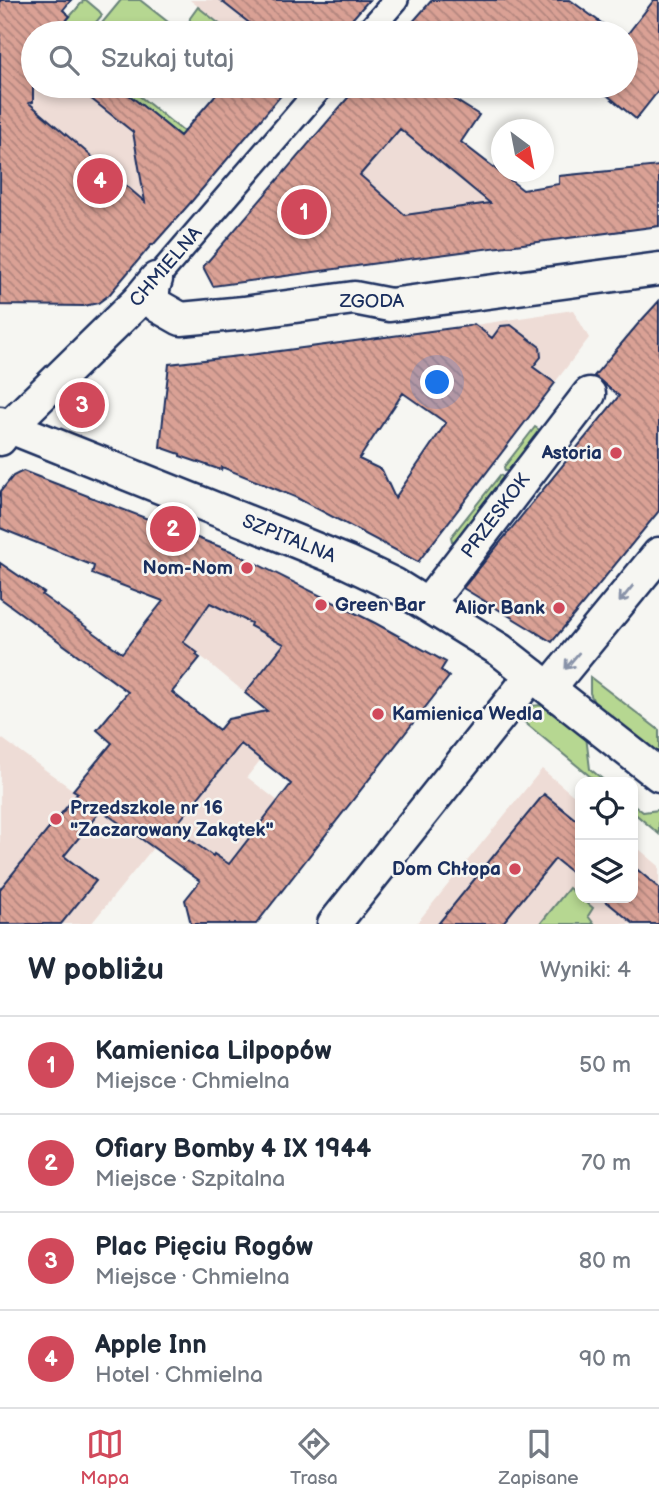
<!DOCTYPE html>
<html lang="pl">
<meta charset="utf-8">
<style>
body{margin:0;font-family:"Balsamiq Sans",sans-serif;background:#f6f6f7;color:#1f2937}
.controls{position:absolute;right:21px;bottom:21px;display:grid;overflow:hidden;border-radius:14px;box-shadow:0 4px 10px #0003}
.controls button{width:63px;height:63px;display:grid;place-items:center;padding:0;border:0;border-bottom:2px solid #e0e1e3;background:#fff;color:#1f2937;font:35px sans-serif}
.compass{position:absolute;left:491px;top:119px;width:63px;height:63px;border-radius:50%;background:#fff;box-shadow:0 4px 10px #0003;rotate:148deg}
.you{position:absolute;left:438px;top:383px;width:24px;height:24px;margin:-18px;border:5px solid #fff;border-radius:50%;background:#1a73e8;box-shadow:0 0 0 10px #1a73e833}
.badge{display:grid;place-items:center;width:46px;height:46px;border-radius:50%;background:#d1495b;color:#fff;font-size:23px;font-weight:700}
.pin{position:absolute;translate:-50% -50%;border:4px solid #fff;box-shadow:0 2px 7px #0006}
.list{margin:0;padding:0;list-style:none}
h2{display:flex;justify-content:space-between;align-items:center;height:91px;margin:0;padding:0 28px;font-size:30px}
h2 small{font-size:23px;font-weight:400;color:#747a83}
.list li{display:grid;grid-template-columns:46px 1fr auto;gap:21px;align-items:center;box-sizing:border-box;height:98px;padding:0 28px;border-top:2px solid #e0e1e3}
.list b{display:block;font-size:26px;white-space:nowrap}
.list p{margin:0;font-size:23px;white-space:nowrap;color:#747a83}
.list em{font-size:23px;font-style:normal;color:#747a83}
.icon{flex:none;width:38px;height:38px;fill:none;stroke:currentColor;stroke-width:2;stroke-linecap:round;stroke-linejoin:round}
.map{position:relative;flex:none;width:659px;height:924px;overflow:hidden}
.search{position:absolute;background:#fff;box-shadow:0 4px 10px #0003;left:21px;right:21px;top:21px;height:77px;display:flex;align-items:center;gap:18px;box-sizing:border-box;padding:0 24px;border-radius:38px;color:#747a83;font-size:26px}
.sheet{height:483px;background:#fff}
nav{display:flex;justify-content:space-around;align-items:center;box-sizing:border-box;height:98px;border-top:2px solid #e0e1e3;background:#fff;font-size:19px;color:#747a83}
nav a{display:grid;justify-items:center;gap:4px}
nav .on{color:#d1495b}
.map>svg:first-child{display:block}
.built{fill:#eedcd6}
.grass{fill:#b6d791;stroke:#688378;stroke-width:2}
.building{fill:url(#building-back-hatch);stroke:#1b2f5e;stroke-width:2;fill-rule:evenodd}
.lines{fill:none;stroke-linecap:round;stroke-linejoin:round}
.pedestrian-casing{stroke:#1b2f5e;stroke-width:28}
.minor-casing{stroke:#1b2f5e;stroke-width:37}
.pedestrian{stroke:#f6f6f2;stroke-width:23}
.minor{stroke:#f6f6f2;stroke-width:32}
.oneway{stroke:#8892a8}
.poi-dot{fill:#d1495b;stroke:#f6f6f2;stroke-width:2.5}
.labels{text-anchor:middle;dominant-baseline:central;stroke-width:5;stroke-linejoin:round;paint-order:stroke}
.street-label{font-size:19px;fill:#1b2f5e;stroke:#f6f6f2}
.poi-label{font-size:19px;font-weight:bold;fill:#1b2f5e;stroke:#f6f6f2;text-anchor:end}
</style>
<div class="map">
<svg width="659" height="924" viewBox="0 0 659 924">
<defs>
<pattern id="building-back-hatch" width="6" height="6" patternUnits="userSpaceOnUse" patternTransform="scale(1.75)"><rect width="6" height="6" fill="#daa195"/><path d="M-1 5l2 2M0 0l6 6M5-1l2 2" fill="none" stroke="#b0847d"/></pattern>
</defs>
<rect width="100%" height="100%" fill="#f6f6f2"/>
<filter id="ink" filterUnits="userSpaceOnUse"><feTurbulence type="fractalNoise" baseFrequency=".0143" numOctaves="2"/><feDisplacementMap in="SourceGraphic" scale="14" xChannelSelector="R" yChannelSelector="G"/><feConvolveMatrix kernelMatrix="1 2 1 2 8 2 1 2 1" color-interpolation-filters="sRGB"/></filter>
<g filter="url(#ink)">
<path class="built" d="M190,0h173l-29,33h-103z
M33,61v25h85l102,82 -69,67 -67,71 -69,-1 -3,2h-12v-206z
M358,86h31l141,110 -15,19 5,30h-6l-55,8 -82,10 -164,23 -2,-4 84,-122z
M573,310l16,28 -69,90 -113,-86 -2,-8 63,-8z
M231,551l115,57 -58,117 -41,52 31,24 -68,87 -57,-40 -62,76h-91v-187l73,53 66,-82 83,60 45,-57 -93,-77 36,-31z
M542,769l38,32v97h53v-54l26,22v58h-243z"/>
<path class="grass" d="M84,0h2l13,11 3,4 -15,18h-31z
M121,0h19l42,33h-72l-7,-5 -1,-5z
M198,7l33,26h-6l-10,-4 -12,4h-8l-6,-6 1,-9z
M118,86h9l57,46 -4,4z
M535,427l6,4 -31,40h-5l-1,-4z
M500,475l3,2v3l-46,61h-5l-1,-4z
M590,677l69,53v27l-64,-52 -5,-12z
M541,705l11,4 34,27 4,33 16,13h-9l-80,-66 14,-10z
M633,804l10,8 16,-2v24l-26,-22z
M569,888l24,20 -5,8 6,8h-54z"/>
<path class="building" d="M0,0h71l-8,10 7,6 -14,17h-23v69l-4,1 116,99 -12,-70 -58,-46h43l62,50 43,-50h66l-97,115 -39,44 -1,-1 -43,51 -11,8 -14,3 -84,-1z
M220,0h149l-29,33h-78z
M432,0h138l45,33h-212z
M654,0h5v90l-23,29 -40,-33h30v-50z
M358,86h75l46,29 -18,27 62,48 36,-6v-8l100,-10v60l-281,37 -165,23 -10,-19zM400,129l90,74 -85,12 -45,-40z
M659,301v210l-107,131 -89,-54 156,-192 -25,-20 44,-52z
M474,324l18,14 9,-12 10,-1 29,22 1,10 -8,10 22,16 -137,179 -123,-65 -73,-30 -1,3 -41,-14v-2l-20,-7 9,-83 88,-10 211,-28zM403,393l43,30 -51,75 -13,-28 -23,-11z
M23,471l208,80 144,72 71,39 -5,8 8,7 -193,247h-65l-6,-24 15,-19 -99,-71 -37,46 32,25 -35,43h-61v-35l78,-96 -5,-3 39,-47 -15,-13 31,-38 -128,-94v-35l44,30 -2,2 80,58 41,-52 -71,-27 2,-8 -94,-38v-36l13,-16zM210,603l41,20 -1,3 34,18 -39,49 22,18 -39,8 -9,11 -47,-38 28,-34 -4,-3 2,-2 -15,-11zM241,744l50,40 -62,80 -15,-10 -1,2 -39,-28z
M544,794l36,29v56l-25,-20 -53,65h-64z
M633,866l26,22v36h-25l-32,-26h31z"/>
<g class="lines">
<g class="pedestrian-casing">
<path id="pedestrian" d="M367,33l29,-33
M156,279l166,-193"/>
</g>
<g class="minor-casing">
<path id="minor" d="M156,279l-3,10v10l5,7 23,13 63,-6 110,-15 36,7 269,-36
M0,423l288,115 59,24 48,23 105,65 159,125
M0,439l9,-12 129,-126 18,-22
M428,604l161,-210
M549,688l110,-134
M334,924l198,-249"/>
</g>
<use href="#pedestrian" class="pedestrian"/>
<use href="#minor" class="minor"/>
</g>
<defs><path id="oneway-shaft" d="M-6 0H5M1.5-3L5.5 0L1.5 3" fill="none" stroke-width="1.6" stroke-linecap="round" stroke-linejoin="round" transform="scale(1.75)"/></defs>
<g class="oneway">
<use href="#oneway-shaft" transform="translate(626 594) rotate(129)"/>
<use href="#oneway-shaft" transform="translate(572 661) rotate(130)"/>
</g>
</g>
<g class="poi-dot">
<circle cx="616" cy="453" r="7"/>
<circle cx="247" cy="568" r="7"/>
<circle cx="321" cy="605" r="7"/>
<circle cx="559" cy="608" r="7"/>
<circle cx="378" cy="714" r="7"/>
<circle cx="56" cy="819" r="7"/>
<circle cx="515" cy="869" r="7"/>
</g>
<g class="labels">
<g class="street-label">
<text transform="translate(166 267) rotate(-49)">CHMIELNA</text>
<text x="372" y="301">ZGODA</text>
<text transform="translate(496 516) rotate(-53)">PRZESKOK</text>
<text transform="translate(289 539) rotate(22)">SZPITALNA</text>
</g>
<g class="poi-label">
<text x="602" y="453">Astoria</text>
<text x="233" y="568">Nom-Nom</text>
<text x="335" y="605" text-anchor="start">Green Bar</text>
<text x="545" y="608">Alior Bank</text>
<text x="392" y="714" text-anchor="start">Kamienica Wedla</text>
<text x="70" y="808" text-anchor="start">Przedszkole nr 16<tspan x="70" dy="22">"Zaczarowany Zakątek"</tspan></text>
<text x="501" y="869">Dom Chłopa</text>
</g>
</g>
</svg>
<div class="controls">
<button><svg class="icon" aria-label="locate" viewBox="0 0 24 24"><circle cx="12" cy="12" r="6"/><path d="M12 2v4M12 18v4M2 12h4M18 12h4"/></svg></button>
<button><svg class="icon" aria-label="layers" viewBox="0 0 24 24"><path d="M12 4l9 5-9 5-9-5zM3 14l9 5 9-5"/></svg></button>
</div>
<svg class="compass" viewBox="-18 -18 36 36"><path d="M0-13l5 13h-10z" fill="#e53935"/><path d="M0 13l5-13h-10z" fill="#747a83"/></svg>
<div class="you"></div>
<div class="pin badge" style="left:304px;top:212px">1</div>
<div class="pin badge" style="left:173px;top:529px">2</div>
<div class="pin badge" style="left:82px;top:405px">3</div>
<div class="pin badge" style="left:100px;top:181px">4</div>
<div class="search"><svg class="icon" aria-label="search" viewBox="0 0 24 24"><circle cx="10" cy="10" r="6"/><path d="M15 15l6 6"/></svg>Szukaj tutaj</div>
</div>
<section class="sheet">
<h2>W pobliżu<small>Wyniki: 4</small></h2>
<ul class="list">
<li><span class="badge">1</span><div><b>Kamienica Lilpopów</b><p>Miejsce · Chmielna</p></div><em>50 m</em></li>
<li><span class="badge">2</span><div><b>Ofiary Bomby 4 IX 1944</b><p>Miejsce · Szpitalna</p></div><em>70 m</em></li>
<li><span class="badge">3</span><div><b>Plac Pięciu Rogów</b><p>Miejsce · Chmielna</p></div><em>80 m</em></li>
<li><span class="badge">4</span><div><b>Apple Inn</b><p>Hotel · Chmielna</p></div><em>90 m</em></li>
</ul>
</section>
<nav>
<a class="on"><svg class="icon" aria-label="map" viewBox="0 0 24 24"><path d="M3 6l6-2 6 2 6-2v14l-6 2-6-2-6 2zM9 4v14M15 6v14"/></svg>Mapa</a>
<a><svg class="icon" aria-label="directions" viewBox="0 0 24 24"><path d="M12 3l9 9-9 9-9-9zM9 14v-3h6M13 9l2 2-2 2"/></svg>Trasa</a>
<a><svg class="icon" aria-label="saved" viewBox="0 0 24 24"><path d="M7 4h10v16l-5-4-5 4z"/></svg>Zapisane</a>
</nav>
